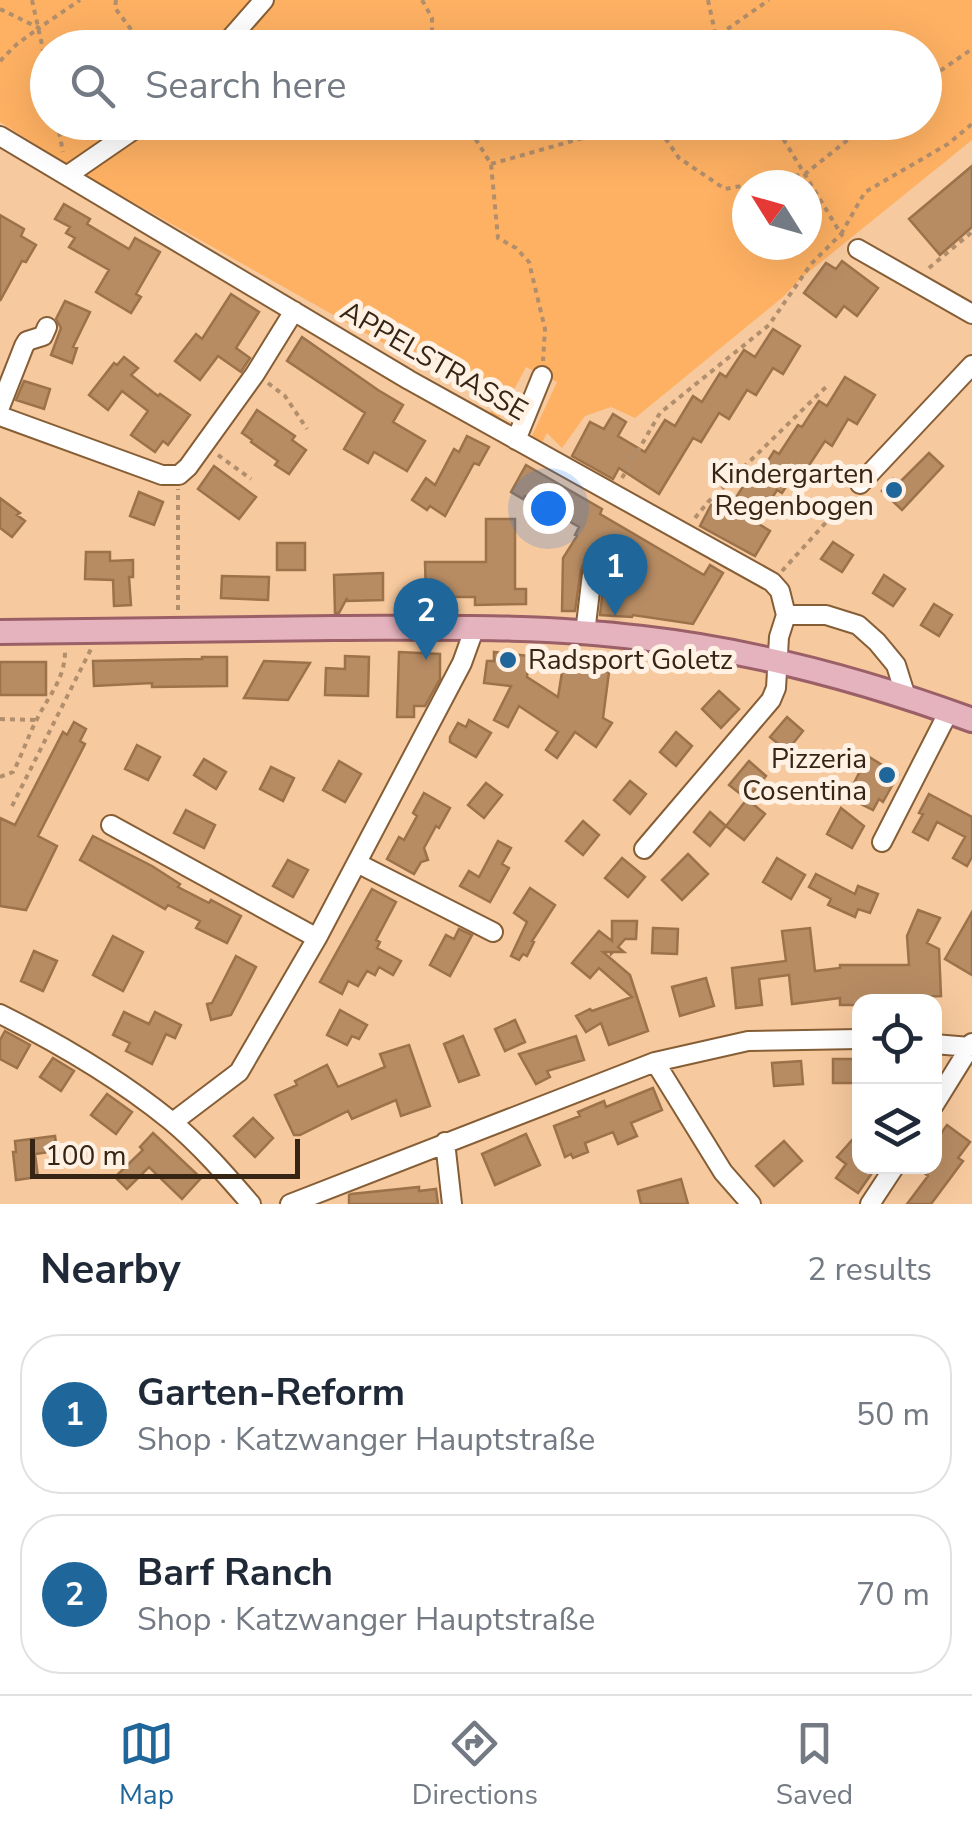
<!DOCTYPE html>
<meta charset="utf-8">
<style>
body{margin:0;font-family:"Nunito Sans",sans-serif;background:#f6f6f7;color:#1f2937}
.controls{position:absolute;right:30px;bottom:30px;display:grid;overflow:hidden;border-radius:20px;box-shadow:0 10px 40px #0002}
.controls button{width:90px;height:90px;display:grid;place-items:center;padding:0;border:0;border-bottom:2px solid #e0e1e3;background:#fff;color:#1f2937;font:50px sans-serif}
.compass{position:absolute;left:732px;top:170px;width:90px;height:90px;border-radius:50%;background:#fff;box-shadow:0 10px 40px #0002;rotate:307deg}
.scale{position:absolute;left:30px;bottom:25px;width:270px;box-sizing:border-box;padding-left:10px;border:5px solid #362514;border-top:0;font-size:28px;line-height:35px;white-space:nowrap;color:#362514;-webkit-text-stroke:8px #fff1e4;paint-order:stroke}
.you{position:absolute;left:548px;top:508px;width:35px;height:35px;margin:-25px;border:8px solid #fff;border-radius:50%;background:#1a73e8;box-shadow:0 0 0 15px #1a73e833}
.badge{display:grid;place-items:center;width:65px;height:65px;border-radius:50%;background:#1f679b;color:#fff;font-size:32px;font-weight:700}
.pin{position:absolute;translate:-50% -82px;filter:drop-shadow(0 2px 5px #0008)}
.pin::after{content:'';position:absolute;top:52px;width:35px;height:30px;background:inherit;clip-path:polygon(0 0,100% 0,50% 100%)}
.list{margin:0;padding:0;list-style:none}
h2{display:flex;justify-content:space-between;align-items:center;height:130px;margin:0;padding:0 40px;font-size:42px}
h2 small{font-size:32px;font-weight:400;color:#747a83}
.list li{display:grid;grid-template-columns:65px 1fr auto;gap:30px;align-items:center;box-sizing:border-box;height:160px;margin:0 20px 20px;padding:0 20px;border:2px solid #e0e1e3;border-radius:40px}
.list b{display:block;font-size:38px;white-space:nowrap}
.list p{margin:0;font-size:32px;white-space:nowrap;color:#747a83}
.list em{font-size:32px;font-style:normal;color:#747a83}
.icon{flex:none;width:55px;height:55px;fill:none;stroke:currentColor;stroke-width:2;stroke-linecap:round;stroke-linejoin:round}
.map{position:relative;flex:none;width:972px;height:1204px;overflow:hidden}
.search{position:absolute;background:#fff;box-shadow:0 10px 40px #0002;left:30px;right:30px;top:30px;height:110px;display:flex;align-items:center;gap:25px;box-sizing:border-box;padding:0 35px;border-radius:55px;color:#747a83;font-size:38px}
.sheet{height:490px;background:#fff}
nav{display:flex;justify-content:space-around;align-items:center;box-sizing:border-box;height:140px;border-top:2px solid #e0e1e3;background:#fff;font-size:28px;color:#747a83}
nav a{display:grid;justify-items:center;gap:5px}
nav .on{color:#1f679b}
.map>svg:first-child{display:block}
.green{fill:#feb163;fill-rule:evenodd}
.building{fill:#b78c63;stroke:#9c724a;stroke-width:2.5}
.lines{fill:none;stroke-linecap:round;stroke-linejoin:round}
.minor-casing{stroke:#865e36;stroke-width:22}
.major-casing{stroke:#9b6067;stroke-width:28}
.path{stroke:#b18e6c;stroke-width:4;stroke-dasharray:5 5;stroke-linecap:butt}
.minor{stroke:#fff;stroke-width:18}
.major{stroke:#e4b3be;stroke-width:22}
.poi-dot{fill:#1f679b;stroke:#fff1e4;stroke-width:4}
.labels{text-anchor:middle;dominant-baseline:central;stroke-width:10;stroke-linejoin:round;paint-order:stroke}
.street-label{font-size:28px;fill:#362514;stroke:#fff1e4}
.poi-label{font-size:28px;fill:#362514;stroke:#fff1e4;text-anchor:end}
</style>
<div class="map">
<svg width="972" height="1204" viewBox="0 0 972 1204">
<rect width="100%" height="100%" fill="#f7c99e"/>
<path class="green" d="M0,0h972v140l-172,139 -17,18 -148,121 -24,-11 -26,9 -23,32 -15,-15 -4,8 -12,-3 26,-56 -31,-15 -28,53 -8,-5 3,-10 -410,-231 -83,-52zM48,48h876v74h-876zM747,185h60v60h-60z"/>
<path class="building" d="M972,166v61l-32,28 -31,-36z
M64,204l26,15 -3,5 42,25 6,-11 25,14 -24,42 5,3 -10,16 -35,-21 13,-22 -40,-23 6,-9 -9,-5 4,-6 -15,-8z
M0,215l24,14 -3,7 15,9 -10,17 -4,-1 -22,40z
M842,261l36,27 -21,28 -13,-10 -8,11 -32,-24 22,-30 10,6z
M231,294l28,18 -23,36 14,10 -9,14 -23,-16 -18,24 -25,-19 21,-27 6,5z
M65,301l25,11 -17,35 4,1 -5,15 -21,-8 10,-27 -5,-9z
M773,329l27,17 -17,28 -10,-6 -17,27 -9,-5 -18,29 -10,-6 -18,29 -8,-4 -34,56 -40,-26 -6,11 -41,-23 18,-34 14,7 9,-15 13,8 -8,14 27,16 20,-32 10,6 18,-30 9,6 18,-29 6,4 18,-27 11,7z
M302,337l76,53 25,15 -10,17 32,19 -18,30 -33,-19 -6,11 -24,-14 21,-36 -78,-52z
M124,357l14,11 -7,7 27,21 2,-2 30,21 -22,30 -5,-4 -8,11 -24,-17 17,-24 -26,-20 -14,19 -19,-15 25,-32 3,2z
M845,377l30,18 -18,29 -9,-5 -16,27 -7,-5 -19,29 -7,-4 -17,27 -5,-3 -20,33 13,8 -15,25 -55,-30 11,-21 15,8 25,-39 6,4 17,-27 5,3 19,-29 4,2 17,-26 8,5z
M24,381l26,8 -6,20 -28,-9z
M257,410l38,26 -3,4 14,10 -17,24 -14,-9 3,-4 -27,-19 1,-2 -10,-7z
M467,436l22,11 -10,18 -5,-2 -29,53 -15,-10 -3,4 -15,-10 14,-22 9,7 19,-36 5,3z
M929,453l14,13 -41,44 -20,-19 11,-12 5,5z
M526,465l76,44 -2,5 104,61 6,-10 13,8 -30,51 -60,-9 -1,2 -32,-2 4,-37 7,-18 -2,-8 -10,-4 -11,6 -7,15 -6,42h-13l1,-53 14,-22 -2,-1 4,-8 -54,-31 -2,3 -12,-7z
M214,466l42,31 -17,22 -41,-30z
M139,492l24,10 -9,23 -24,-9z
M0,498l20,15 -3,2 8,6 -13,16 -12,-9z
M486,519h29v70h11v15l-51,1v-8h-49l-1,-35h61z
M833,542l20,13 -11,17 -21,-13z
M277,543h28v27h-28z
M86,552h24v9l23,-1v17h-4l2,28 -17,1 -1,-26 -28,-1z
M383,573v27l-36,1v-3l-8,15h-4l-1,-38z
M884,575l21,14 -12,17 -20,-13z
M222,576l47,1 -1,23 -47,-2z
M934,604l18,11 -13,21 -18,-11z
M399,652l41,2v25l-15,27h-11v11h-17z
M494,652l35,4 -2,21 31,20 6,-37 14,2 -1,6 32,4 -6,46 9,5 -16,24 -21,-15 -18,26 -11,-8 12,-18 -39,-26 -11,21 -14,-7 17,-34 -27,-3 3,-22h7z
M345,656l24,1 -1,39 -43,-1 1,-27 19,1z
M202,657h25v29l-75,1v-4l-58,3 -1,-25 109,-2z
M264,661l46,2 -22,37 -44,-2z
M0,662h46v33h-46z
M719,691l20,18 -18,19 -19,-19z
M787,717l16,14 -16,20 -17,-14z
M469,720l22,13 -15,24 -26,-15v-5l8,-14 8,4z
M74,722l12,7 -6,12 5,3 -47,92 19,10 -31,64 -26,-4v-88l15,7 48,-93 4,3z
M676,732l16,14 -16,20 -16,-14z
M137,745l23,12 -12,23 -23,-11z
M863,753l35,22 -15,27 -4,-3 -6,11 -26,-13 14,-28 -5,-3z
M204,759l22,13 -10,17 -22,-14z
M339,761l22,13 -16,28 -22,-12z
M749,761l17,15 -19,23 -18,-14z
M271,767l23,11 -11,23 -23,-12z
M630,781l16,13 -16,20 -16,-14z
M486,783l16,12 -18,23 -16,-13z
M424,793l26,15 -11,20 -3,-2 -12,22 4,12 -7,2 -7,12 -27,-15 12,-22 5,3 13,-24 -4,-3z
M929,794l43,23v40l-5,9 -14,-8 12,-21 -28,-15 -9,18 -15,-8 10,-18 -4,-1z
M747,799l18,15 -21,26 -18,-14z
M841,808l23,18 -12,22 -25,-14z
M186,810l29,15 -11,23 -30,-15z
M710,812l16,14 -16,20 -16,-14z
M583,821l16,14 -16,20 -17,-14z
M93,836l59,30 28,18 -2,3 31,16 2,-3 30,16 -14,27 -31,-15 4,-7 -32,-16 -3,4 -85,-49z
M498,841l13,7 -9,16 7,4 -19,34 -30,-16 9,-15 10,6z
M688,854l20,20 -26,26 -20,-20z
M622,858l23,19 -17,20 -23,-19z
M777,858l28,17 -14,24 -28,-17z
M288,860l20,10 -15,27 -20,-11z
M816,874l39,20 3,-8 20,8 -8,19 -12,-4 -3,8 -27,-12 3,-6 -22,-12z
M530,888l25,17 -23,36 2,1 -7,14 -4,-2 -4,6 -8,-4 16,-34 -13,-9z
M372,889l24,13 -20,38 4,2 -3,6 24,13 -8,14 -14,-8 -4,8 -8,-4 -9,15 -10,-5 -6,13 -22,-12z
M918,910l22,8 -13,25 12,6 2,47 -47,2v4h-34v3h-20v-7l-48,6 -3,-29 -30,4 3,26 -26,3 -4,-40 54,-7 -4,-30 28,-3 5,43 25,-3v-3h69l-2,-29z
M972,912v63l-27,-16z
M612,921h25l-1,18h-11l-7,8 6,5h-11l-2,2v-2h-8l27,23 18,56 -39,14 -8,-22 -15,9 -10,-16 14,-7 2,2 40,-14 -33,-29 -9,10 -18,-15 27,-32 13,10z
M653,928l25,1 -1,25 -25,-1z
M459,929l13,6 -22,41 -20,-11 16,-30 8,4z
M113,936l30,16 -20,39 -30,-16z
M34,951l23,10 -14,30 -22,-10z
M236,956l20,11 -25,48 -20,5 -4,-16 5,-1z
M706,978l8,28 -34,10 -8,-29z
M340,1010l27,15 -8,14 -7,-3 -5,9 -20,-10z
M124,1012l25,12 6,-12 26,13 -6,13 -9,-4 -14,30 -26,-13 4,-8 -17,-8z
M515,1020l10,22 -20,9 -10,-22z
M5,1031l25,14 -13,23 -17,-9v-19z
M463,1036l16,39 -20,7 -15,-38z
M576,1036l8,24 -37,11 3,6 -14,7 -17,-30z
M409,1045l21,61 -29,10 -5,-16 -44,19 -4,-8 -48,24h-6l-19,-40 22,-10 -2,-4 32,-16 11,22 47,-20 -5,-13z
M53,1058l21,13 -13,20 -21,-14z
M833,1059h27v24h-27z
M801,1061l2,23 -29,2 -2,-23z
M653,1088l9,22 -31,13 6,13 -19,8 -5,-12 -28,11 3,9 -15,6 -2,-4 -6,3 -11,-31 26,-10 -2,-4 26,-11 2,6z
M107,1094l25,18 -16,22 -25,-19z
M253,1118l20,20 -18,19 -21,-21z
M947,1125l23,17 -12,16 5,3 -32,43h-24l21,-28 -12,-10h18v-17l6,-8 -3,-2z
M860,1131v35h17l-19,27 -22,-15 10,-14 -9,-7z
M153,1133l48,45 -19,21 -33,-32 -22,22 -12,-12 28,-27 -3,-3z
M526,1134l14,31 -45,20 -13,-31z
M55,1136l2,15 -22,3 3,23 -22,3 -3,-28h3l-1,-11z
M784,1141l18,20 -28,25 -18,-20z
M681,1179l7,25h-47l-3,-13z
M419,1187v4l17,-2 2,15h-89v-9l2,-1z"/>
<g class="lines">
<g class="minor-casing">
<path id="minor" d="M222,48l42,-48
M0,136l409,244 363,202 8,9 6,24 -7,22 -3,51 -5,12 -127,149
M68,175l77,-53
M858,249l114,65
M0,407l24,-61 3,-5 16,-5 4,-9
M0,416l162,59h17l9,-8 67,-93 39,-63
M516,440l26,-64
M860,484l112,-119
M786,615h40l32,10 19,17 19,23 10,32
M585,633l7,-59 7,-14
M111,825l206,113
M882,842l67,-131
M357,863l136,69
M0,1014c60,30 118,64 171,107 29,24 55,54 80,83
M934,1044l36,3 2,-4
M655,1062l68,110 28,32
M934,1105l36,-58
M173,1122l66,-50 78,-134 145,-275 13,-36
M445,1142l7,62
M290,1204l365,-142 93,-21 112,-2
M870,1204l25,-38"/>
</g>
<g class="major-casing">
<path id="major" d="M0,632c111,-2 222,-3 333,-4 103,0 207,-3 309,10 113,13 224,43 330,82"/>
</g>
<path class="path" d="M32,0l16,72
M116,0l-1,8 30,40
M422,0l10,18v30
M708,0l8,37 5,11
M0,9l39,19 41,-28
M704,48l12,-11 53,-37
M0,61l17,-17 22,-16
M924,82l48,-33
M57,122l6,30
M465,122l26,42 7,74 18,10 13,14 16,67 -2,32
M654,122l25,36 46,31 80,-15 65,-52
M773,122l68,112
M491,164l99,-28 23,-14
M841,234l24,-42 83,-48 24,-20
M929,268l43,-36
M268,383l17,13 22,33
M218,455l33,24
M622,478l38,-65 109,-88 42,-61 30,-30 3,3
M695,518l13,-16 121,-118
M782,571l67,-74
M178,610v-121
M0,719l35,1
M0,777l13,-5c9,-17 15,-36 24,-53 12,-24 28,-40 28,-68
M12,806l79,-157"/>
<use href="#minor" class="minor"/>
<use href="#major" class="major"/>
</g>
<g class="poi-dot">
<circle cx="894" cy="490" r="10"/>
<circle cx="508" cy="660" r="10"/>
<circle cx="887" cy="775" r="10"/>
</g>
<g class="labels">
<g class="street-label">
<text transform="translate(434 361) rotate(30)">APPELSTRASSE</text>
</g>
<g class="poi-label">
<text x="874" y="474">Kindergarten<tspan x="874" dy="32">Regenbogen</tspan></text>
<text x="528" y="660" text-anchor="start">Radsport Goletz</text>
<text x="867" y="759">Pizzeria<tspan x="867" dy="32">Cosentina</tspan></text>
</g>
</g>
</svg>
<div class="controls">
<button><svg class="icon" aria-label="locate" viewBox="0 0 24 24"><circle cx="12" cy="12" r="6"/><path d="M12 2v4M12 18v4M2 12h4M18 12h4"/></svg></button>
<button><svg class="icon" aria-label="layers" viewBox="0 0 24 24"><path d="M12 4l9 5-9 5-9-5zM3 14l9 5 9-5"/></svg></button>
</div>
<svg class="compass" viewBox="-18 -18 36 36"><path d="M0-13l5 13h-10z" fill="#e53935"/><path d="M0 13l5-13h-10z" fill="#747a83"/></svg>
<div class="scale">100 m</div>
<div class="you"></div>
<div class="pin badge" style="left:615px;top:616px">1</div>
<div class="pin badge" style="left:426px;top:660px">2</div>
<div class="search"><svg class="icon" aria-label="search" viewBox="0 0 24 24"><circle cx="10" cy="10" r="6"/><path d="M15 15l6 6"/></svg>Search here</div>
</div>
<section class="sheet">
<h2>Nearby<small>2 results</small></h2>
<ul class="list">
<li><span class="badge">1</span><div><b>Garten-Reform</b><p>Shop · Katzwanger Hauptstraße</p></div><em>50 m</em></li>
<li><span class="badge">2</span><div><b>Barf Ranch</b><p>Shop · Katzwanger Hauptstraße</p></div><em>70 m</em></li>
</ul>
</section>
<nav>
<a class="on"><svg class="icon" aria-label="map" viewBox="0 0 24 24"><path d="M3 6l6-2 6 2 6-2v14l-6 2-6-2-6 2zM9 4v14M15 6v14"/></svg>Map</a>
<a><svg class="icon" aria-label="directions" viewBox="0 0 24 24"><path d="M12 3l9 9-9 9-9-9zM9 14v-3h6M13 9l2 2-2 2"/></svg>Directions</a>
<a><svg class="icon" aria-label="saved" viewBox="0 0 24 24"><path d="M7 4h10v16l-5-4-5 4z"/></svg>Saved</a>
</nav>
